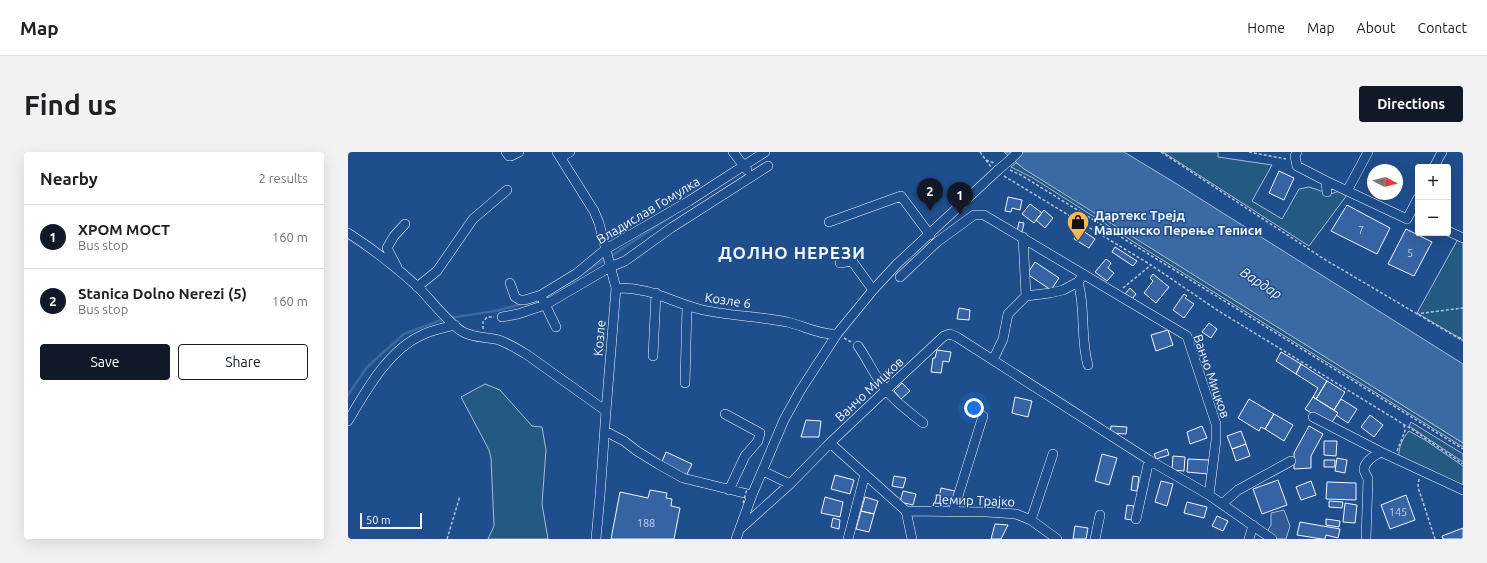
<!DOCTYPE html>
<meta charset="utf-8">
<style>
body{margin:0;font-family:Ubuntu,sans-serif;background:#f2f2f2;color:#202124}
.controls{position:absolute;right:12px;top:12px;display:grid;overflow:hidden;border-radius:4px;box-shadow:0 4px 16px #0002}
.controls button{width:36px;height:36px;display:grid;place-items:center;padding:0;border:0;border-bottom:1px solid #e0e0e0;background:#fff;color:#202124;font:20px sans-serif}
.compass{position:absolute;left:1019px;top:12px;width:36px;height:36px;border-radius:50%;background:#fff;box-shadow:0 4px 16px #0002;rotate:97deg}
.scale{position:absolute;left:12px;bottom:10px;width:62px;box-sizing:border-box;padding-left:4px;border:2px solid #f2f6ff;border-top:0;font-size:11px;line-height:14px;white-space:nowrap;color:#f2f6ff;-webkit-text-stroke:3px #1f4e8c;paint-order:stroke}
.you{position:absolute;left:626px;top:256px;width:14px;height:14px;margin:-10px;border:3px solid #fff;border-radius:50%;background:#1a73e8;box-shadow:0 0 0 6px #1a73e833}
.badge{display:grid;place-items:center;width:26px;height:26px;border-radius:50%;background:#111827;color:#fff;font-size:13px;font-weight:700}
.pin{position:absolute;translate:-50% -33px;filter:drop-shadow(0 1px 2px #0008)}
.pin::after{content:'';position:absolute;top:21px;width:14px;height:12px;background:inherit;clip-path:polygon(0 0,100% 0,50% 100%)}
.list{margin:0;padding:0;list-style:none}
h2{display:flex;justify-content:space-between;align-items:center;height:52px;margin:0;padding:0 16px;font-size:17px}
h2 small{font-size:13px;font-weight:400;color:#757577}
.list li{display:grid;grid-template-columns:26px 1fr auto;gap:12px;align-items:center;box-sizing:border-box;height:64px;padding:0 16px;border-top:1px solid #e0e0e0}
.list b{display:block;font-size:15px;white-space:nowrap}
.list p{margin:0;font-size:13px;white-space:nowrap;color:#757577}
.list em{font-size:13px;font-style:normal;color:#757577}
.actions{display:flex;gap:8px;padding:12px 16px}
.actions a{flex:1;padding:9px 0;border:1px solid #111827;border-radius:4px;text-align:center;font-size:14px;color:#111827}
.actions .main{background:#111827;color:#fff}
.map{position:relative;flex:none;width:1115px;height:387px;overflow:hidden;border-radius:4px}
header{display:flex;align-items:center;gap:24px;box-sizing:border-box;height:56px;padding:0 20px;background:#fff;border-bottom:1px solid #e0e0e0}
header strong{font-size:19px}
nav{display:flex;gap:22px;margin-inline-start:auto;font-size:14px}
.intro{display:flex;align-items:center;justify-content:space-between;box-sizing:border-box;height:96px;padding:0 24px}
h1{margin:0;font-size:28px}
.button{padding:10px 18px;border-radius:4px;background:#111827;color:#fff;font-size:14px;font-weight:700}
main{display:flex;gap:24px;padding:0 24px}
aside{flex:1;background:#fff;border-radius:4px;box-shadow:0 4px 16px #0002}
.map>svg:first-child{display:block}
.green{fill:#245a82;stroke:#a8bbd7}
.parking{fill:#305b95;stroke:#a8bbd7}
.water{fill:#3b69a3;stroke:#a8bbd7}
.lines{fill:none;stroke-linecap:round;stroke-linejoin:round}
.stream{stroke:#3b69a3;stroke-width:2.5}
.building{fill:#3563a3;stroke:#f2f6ff}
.minor-casing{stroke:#f2f6ff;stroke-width:10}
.path{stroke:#b3c4dc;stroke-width:1.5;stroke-dasharray:3 2;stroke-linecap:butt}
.minor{stroke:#1f4e8c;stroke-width:9}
.minor-bridge-casing{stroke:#f2f6ff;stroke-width:10;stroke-linecap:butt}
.path-bridge{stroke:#b3c4dc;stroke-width:1.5;stroke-dasharray:3 2;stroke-linecap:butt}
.minor-bridge{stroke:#1f4e8c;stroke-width:9}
.labels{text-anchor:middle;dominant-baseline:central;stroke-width:3;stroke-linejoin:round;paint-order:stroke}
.number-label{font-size:11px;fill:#c3d1e8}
.street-label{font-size:13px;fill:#f2f6ff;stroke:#1f4e8c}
.poi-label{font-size:13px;font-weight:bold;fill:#f2f6ff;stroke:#1f4e8c;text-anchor:start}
.water-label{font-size:14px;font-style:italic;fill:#f2f6ff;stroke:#1f4e8c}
.district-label{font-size:17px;font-weight:bold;letter-spacing:1px;fill:#f2f6ff;stroke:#1f4e8c}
</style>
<header>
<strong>Map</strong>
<nav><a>Home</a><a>Map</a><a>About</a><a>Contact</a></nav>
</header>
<div class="intro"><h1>Find us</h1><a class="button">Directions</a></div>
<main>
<aside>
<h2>Nearby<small>2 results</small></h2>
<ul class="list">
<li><span class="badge">1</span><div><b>ХРОМ МОСТ</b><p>Bus stop</p></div><em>160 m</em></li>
<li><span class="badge">2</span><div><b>Stanica Dolno Nerezi (5)</b><p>Bus stop</p></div><em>160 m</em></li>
</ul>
<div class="actions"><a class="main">Save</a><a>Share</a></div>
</aside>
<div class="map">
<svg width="1115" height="387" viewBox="0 0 1115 387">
<rect width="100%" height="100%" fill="#1f4e8c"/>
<path class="green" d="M815,0h55v5l54,8 -20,36 30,18 17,-30 10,-2 21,7 13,-4 4,5 -38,51z
M668,11l447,280v4l-307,-191 -123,-78 -22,-11z
M1110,87l5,2v99l-46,-27z
M137,232l15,6 32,36 10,1 4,23 -4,54 6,35h-60l6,-13 -3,-68 -2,-8 -28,-53z
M1063,270l52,32v8l-54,-36z
M1061,279l16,9 38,26v21l-64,-31c-1,-7 4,-19 10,-25z"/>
<path class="parking" d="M936,358l6,16 -4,13h-12l-8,-6 5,-8v-12z"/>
<path class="water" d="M656,0h120l48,29 291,183v79l-439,-274z"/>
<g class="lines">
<path class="stream" d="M263,104l61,-40
M237,120l21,-13
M101,166l46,-7 27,-7
M0,243l19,-28 37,-33 40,-15"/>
</g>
<path class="building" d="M931,19l15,7 -10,22 -15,-7z
M660,45l14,3 -2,10 -8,-2 -1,4 -6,-1z
M682,52l12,9 -8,10 -12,-9z
M999,53l43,23 -13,26 -46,-23z
M696,58l9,8 -8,10 -9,-8z
M671,70l5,1 -2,9 -5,-1z
M732,77l15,10 -6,9 -15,-9z
M1058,77l26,13 -18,34 -26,-12z
M767,95l22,14 -4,5 -21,-14z
M758,107l5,4 -3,5 6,5 -7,8 -12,-9z
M687,110l24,16 -8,12 -24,-16z
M805,122l16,13 -13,16 -12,-10 9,-12 -3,-3z
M782,136l6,6 -4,5 -7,-5z
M836,142l3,2 -2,2 9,6 -10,14 -11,-8z
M611,156l11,2 -1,10 -12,-1z
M861,171l8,6 -6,9 -9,-6z
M820,178l5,15 -17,6 -5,-16z
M589,198l14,2 -2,10 -6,-1 -2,12 -10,-1 2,-14h2z
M933,200l20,12 -5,10 -20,-13z
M953,212l26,17 -11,18 -3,-2 5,-9 -22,-14z
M979,229l18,11 -11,18 -18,-11z
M554,231l8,8 -9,8 -7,-8z
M667,245l17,4 -4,16 -16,-4z
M965,245l25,16 -8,12 -25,-16z
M901,247l25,15 -9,15 -4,-2 -2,4 -21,-13z
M993,247l16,10 -9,14 -12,-8 2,-2 -4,-3z
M926,262l19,11 -9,16 -19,-12z
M1022,263l13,10 -9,12 -13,-10z
M458,268l15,1 -2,16h-18z
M763,274l16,1 -1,7 -16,-1z
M854,274l5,12 -17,6 -3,-12z
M961,274l14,8 -12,22v12l-17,1v-16z
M893,279l5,13 -14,5 -5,-13z
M976,289h13l-1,15 -12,-1z
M898,292l4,12 -14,5 -4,-12z
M819,297l2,6 -13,4 -2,-5z
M318,300l26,12 -6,12 -25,-12z
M754,302l15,4 -8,27 -14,-4z
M825,304l12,1 -1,14 -12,-1z
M989,306l10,2 -2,13 -10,-2z
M840,307l21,1 -1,14 -21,-2z
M976,308h11v7h-11z
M487,323l19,5 -4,14 -19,-5z
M546,324l12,2 -3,10 -11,-2z
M785,324l6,1 -2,14 -6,-1z
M930,328l9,25 -25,9 -9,-25z
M813,329l12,3 -6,22 -12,-4z
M963,329l5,14 -15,5 -5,-13z
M979,330l29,1v17l-30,-1z
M593,336l14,3 -3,15 -14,-3z
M302,338l17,3 -1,5 6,1 -1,7 9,2 -6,31h-63l9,-47 28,6z
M555,339l13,3 -3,11 -13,-3z
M1058,343l9,25 -25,9 -9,-24z
M477,345l18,5 -3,15 -19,-4z
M517,345l13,4 -4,13 -13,-3z
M981,349l14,1 -1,6 -13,-1z
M839,350l20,5 -3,11 -20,-5z
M997,351l12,2 -2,18 -12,-1z
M779,353l7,1 -1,14 -8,-1z
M513,359l13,3 -5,18 -13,-3z
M869,364l11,5 -5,10 -11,-5z
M485,366l7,2 -1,9 -8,-2z
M978,367l14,2 -1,6 -13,-2z
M952,370l40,7 -2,9 -12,-3 -1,4h-3l-25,-4z
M647,372l13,1 -7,14h-10z
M727,374l13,2 -2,11h-13z
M1115,376v11h-20l-1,-3z"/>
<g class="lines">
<g class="minor-casing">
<path id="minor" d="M158,0l3,4h2l8,-4
M209,0l37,59 5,12 17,65 -10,123 -6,85 -4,43
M385,0l14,18
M949,0l-2,4 2,10 29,15 1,11
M213,5l9,-5
M663,7l7,-7
M1086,15l8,-15
M978,29l81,38 11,-21
M999,39l21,-39
M481,70l72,-26 29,39
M1100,79l15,7
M0,81c25,16 48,34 70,54 12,12 32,38 45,45 11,6 24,5 36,8 9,3 18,9 27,14l80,57
M675,85l3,59
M492,111l12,-2 21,29
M49,115l-10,-19 7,-12 11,-12
M552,125l37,-35 37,-27h10l203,121 29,88v16l-7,55
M733,126l-3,4c8,27 2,56 10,83
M162,131l5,14 5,3h5l16,-5 36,-22 29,-24 83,-48 76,-49
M69,135l20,-16 36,-52 34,-29
M268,136c35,-1 52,13 83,21 28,7 59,7 88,13 17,4 33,13 50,12
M195,148l13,27
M154,165l16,-3 27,-9 65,-38 15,-6 46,-33 97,-62
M510,194c10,14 17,31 28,44 10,13 25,23 37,33
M305,204l3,-63
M645,208l10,-21 5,-25 18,-18 24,-3 13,-3 15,-8
M337,231l2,-77
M377,262l35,19 -2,8 -13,15 -16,34
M965,265l68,35 82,38
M0,269c18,-30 40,-71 74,-86 10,-5 22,-7 33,-10
M257,279l19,10 13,10 21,13 25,14 69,17
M482,291l76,68 81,1 29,2 15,6 26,19
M415,319l27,13
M874,352l16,-14 53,-29
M558,359l6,28
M605,360l30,-96
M788,367l13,-59
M683,368l22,-66
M392,377l50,-45 40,-41 56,-53 58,-54 6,-2 7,3 192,123 60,35 63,44
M388,387l16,-44 32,-75 16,-29 37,-57 36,-44 24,-26 101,-94
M500,387l17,-65
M747,387l5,-24
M901,387l4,-14
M1018,387l2,-60c-1,-3 -4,-7 -4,-10 1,-8 11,-14 17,-17"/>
</g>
<path class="path" d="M632,0l11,15
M813,0l163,107 139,82
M901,0l37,7
M638,8l8,3
M662,18l11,5 442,274
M656,24l147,89 66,45 196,120 50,34
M775,136l28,-23
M1068,162l47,-6
M135,177v-7l4,-5h7
M496,186l7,4
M1110,186l5,-1
M1049,299l8,-20 -1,-6
M1071,327l-1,8 17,52
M99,387l13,-43"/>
<use href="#minor" class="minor"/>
<g class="minor-bridge-casing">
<path id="minor-bridge" d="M650,18l13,-11"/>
</g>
<path class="path-bridge" d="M395,351l4,-14"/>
<use href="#minor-bridge" class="minor-bridge"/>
</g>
<defs>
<g id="shop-pin" transform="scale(1.15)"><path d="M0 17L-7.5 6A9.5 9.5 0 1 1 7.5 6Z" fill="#ffb74d" stroke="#1f4e8c"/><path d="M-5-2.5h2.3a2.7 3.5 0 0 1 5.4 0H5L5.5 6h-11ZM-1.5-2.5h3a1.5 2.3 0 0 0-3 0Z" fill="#111"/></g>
</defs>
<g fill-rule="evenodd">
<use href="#shop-pin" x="730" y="70"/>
</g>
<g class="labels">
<g class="number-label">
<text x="1013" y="78">7</text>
<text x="1062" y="101">5</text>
<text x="1050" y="360">145</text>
<text x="298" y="371">188</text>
</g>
<g class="street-label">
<text transform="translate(300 58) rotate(-31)">Владислав Гомулка</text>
<text transform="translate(380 148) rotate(8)">Козле 6</text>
<text transform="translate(251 186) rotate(-85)">Козле</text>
<text transform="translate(864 224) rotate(71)">Ванчо Мицков</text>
<text transform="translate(521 237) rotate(-43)">Ванчо Мицков</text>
<text transform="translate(626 348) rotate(2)">Демир Трајко</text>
</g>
<g class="poi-label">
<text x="746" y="63">Дартекс Трејд<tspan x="746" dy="15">Машинско Перење Теписи</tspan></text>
</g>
<g class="water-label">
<text transform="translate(913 131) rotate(33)">Вардар</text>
</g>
<g class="district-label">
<text x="444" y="100">ДОЛНО НЕРЕЗИ</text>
</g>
</g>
</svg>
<div class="controls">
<button>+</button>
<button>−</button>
</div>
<svg class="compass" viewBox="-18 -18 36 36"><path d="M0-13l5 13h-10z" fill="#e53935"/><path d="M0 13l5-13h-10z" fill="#757577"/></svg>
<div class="scale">50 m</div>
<div class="you"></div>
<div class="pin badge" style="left:612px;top:63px">1</div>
<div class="pin badge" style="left:582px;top:59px">2</div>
</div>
</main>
